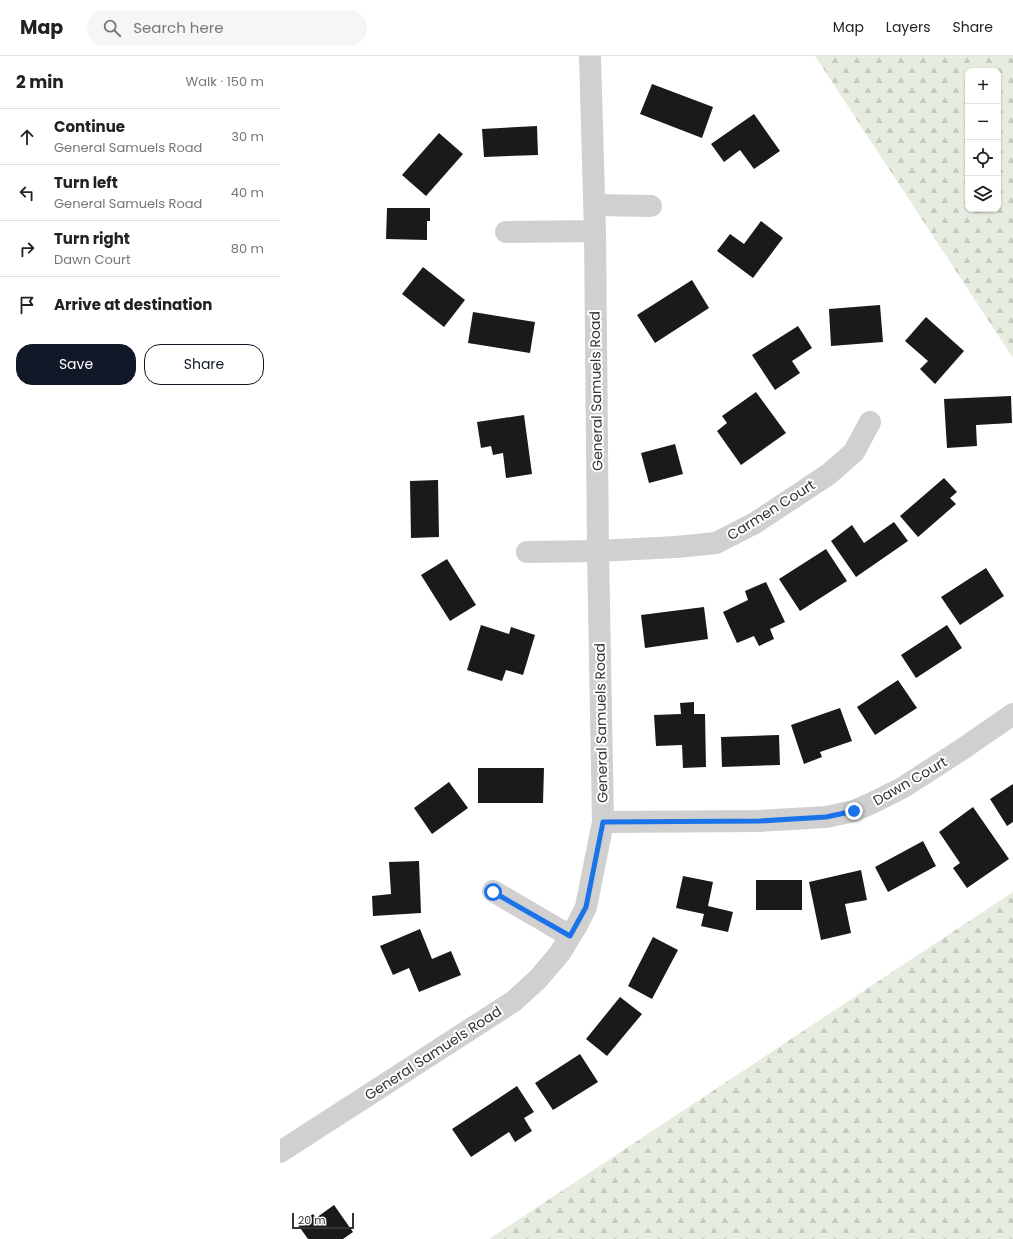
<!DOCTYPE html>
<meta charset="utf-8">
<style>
body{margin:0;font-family:Poppins,sans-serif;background:#f6f6f6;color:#222}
.controls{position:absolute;right:12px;top:12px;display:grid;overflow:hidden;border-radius:8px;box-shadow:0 1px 3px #0004}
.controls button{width:36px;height:36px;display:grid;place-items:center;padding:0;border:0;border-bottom:1px solid #e0e0e0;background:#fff;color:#222;font:20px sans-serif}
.scale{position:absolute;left:12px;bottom:10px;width:62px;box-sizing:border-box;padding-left:4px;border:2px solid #333;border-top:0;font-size:11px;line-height:14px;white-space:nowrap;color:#333;-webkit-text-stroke:3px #fff;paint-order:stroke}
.stop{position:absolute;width:12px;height:12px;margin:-9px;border:3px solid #1a73e8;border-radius:50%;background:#fff}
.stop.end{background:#1a73e8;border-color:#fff;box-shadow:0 1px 4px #0008}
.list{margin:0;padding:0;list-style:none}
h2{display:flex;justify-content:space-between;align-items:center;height:52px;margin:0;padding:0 16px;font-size:17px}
h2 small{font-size:13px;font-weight:400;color:#767676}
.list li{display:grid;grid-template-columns:26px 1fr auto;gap:12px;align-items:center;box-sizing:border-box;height:56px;padding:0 16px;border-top:1px solid #e0e0e0}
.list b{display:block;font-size:15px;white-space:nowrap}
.list p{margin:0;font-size:13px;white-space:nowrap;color:#767676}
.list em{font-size:13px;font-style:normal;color:#767676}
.actions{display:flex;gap:8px;padding:12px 16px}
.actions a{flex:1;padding:9px 0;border:1px solid #111827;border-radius:16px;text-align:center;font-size:14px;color:#111827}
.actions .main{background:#111827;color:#fff}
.icon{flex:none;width:22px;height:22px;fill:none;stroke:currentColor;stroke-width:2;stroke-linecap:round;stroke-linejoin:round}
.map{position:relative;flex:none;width:733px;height:1183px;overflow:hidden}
header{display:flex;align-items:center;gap:24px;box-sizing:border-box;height:56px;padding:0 20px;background:#fff;border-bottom:1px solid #e0e0e0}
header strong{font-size:19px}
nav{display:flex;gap:22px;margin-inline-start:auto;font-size:14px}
.search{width:280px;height:36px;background:#f6f6f6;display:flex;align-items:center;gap:10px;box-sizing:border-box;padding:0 14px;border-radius:22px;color:#767676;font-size:15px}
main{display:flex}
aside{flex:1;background:#fff}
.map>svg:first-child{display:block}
.forest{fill:url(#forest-firs);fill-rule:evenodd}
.building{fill:#1a1a1a}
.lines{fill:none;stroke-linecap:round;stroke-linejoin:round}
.minor{stroke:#d0d0d0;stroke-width:22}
.route{stroke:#1a73e8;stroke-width:5}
.labels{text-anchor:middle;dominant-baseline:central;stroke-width:4;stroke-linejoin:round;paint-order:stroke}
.street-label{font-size:14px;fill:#333;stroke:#fff}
</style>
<header>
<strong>Map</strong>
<div class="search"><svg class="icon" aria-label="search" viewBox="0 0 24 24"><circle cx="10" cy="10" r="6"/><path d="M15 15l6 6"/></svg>Search here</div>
<nav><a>Map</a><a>Layers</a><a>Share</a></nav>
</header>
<main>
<aside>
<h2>2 min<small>Walk · 150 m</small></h2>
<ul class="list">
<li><svg class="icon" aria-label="ahead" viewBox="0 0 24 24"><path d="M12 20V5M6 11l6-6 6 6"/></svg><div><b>Continue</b><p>General Samuels Road</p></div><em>30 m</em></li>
<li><svg class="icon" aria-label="left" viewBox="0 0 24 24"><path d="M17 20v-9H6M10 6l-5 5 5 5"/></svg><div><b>Turn left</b><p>General Samuels Road</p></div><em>40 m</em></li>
<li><svg class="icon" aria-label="right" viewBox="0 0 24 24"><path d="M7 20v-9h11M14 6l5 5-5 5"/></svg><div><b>Turn right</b><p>Dawn Court</p></div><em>80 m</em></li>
<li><svg class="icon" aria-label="arrive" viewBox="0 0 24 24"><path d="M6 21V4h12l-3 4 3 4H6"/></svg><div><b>Arrive at destination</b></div></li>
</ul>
<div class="actions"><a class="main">Save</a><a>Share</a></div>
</aside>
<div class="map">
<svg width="733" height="1183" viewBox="0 0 733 1183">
<defs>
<pattern id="forest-firs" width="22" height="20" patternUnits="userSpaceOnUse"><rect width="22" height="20" fill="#e6ecdf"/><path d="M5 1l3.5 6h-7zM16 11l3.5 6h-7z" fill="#c6cbc0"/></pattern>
</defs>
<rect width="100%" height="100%" fill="#fff"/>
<path class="forest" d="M535,0h198v302zM688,15h30v138h-30z
M733,836v347h-524z"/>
<path class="building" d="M372,28l61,23 -11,31 -62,-24z
M474,58l26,37 -26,18 -14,-19 -16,12 -13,-18z
M257,70l1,29 -54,2 -2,-28z
M159,77l24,21 -37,42 -24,-21z
M107,152h43v13h-3v19l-41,-1z
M481,165l22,17 -30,40 -36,-27 13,-17 14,10z
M143,211l42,33 -21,27 -42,-33z
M412,224l17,28 -54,35 -18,-28z
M600,249l3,37 -52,4 -2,-37z
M193,256l62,10 -5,31 -62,-10z
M646,261l38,34 -29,33 -15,-15 8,-8 -23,-20z
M518,270l14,22 -20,13 8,12 -25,17 -23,-35z
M476,336l30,41 -45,32 -24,-34 10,-8 -5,-7z
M731,340l1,27 -36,2 1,21 -30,2 -3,-49z
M244,359l8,59 -26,4 -3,-25 -10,2 -2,-9 -10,2 -4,-26z
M395,388l8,30 -34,9 -8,-30z
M664,422l13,14 -7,6 6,6 -38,33 -18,-21z
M158,424l1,57 -28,1 -1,-57z
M614,466l14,19 -52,36 -25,-36 21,-16 12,18z
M546,493l21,32 -47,30 -21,-32z
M167,503l29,46 -26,16 -29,-46z
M706,512l18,28 -44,29 -19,-28z
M486,526l19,40 -15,7 4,10 -15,7 -5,-10 -17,7 -14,-31 25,-12 -3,-9z
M424,551l4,32 -63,9 -4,-33z
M201,569l28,9 2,-7 24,8 -12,40 -17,-5 -4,11 -35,-11z
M667,569l15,23 -46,30 -15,-23z
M618,624l19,28 -42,27 -18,-28z
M414,646v12h11l1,53 -23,1 -1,-23 -26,1 -2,-31 27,-1 -1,-11z
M560,652l12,33 -32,11 2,5 -18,7 -13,-39z
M499,679l1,30 -58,2 -1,-30z
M198,712h66l-1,35h-65z
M169,726l19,26 -36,26 -18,-26z
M733,728v38l-6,4 -17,-27z
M693,751l36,52 -42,29 -14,-20 7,-5 -21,-31z
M643,785l13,25 -48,26 -13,-25z
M139,805l2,52 -48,3 -1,-20 19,-2 -2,-32z
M581,814l6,30 -22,4 6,29 -30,7 -12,-58z
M403,820l30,6 -5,24 25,6 -5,20 -27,-6 3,-12 -28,-6z
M476,824h46v30h-46z
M140,873l12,30 19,-8 10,24 -42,17 -10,-24 -16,7 -13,-29z
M373,881l25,13 -26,49 -24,-13z
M340,941l22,17 -35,42 -21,-17z
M300,998l18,28 -45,28 -18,-27z
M237,1030l17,26 -10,6 8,13 -17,11 -6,-10 -38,25 -19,-28z
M54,1149l19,27 -10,7h-35l-10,-14 15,-11 3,4z"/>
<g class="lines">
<path class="minor" d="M314,149l57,1
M226,176l89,-1
M247,496l71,-1 78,-4 40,-4 39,-20 74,-49 25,-22 16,-30
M323,766l156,-1 67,-4 28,-6 18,-8 30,-15 59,-38 52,-36
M213,835l77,45
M0,1096l234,-151 24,-22 22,-26 17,-28 9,-18 17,-85 -5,-271 -3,-320 -5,-175"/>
</g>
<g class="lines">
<path class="route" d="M213,836l77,44 16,-29 17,-85 157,-1 66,-4 28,-6"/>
</g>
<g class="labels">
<g class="street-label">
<text transform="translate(316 335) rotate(-91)">General Samuels Road</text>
<text transform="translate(491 454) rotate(-32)">Carmen Court</text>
<text transform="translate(321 667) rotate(-91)">General Samuels Road</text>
<text transform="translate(630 725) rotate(-30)">Dawn Court</text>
<text transform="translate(153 997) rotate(-33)">General Samuels Road</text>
</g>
</g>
</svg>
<div class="controls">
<button>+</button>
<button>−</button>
<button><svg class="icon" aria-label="locate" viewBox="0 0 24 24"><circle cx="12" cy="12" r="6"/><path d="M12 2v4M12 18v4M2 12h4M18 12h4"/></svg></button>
<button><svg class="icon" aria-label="layers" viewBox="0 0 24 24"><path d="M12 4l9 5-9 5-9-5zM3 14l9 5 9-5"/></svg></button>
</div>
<div class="scale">20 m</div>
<div class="stop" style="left:213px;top:836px"></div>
<div class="stop end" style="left:574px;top:755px"></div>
</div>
</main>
